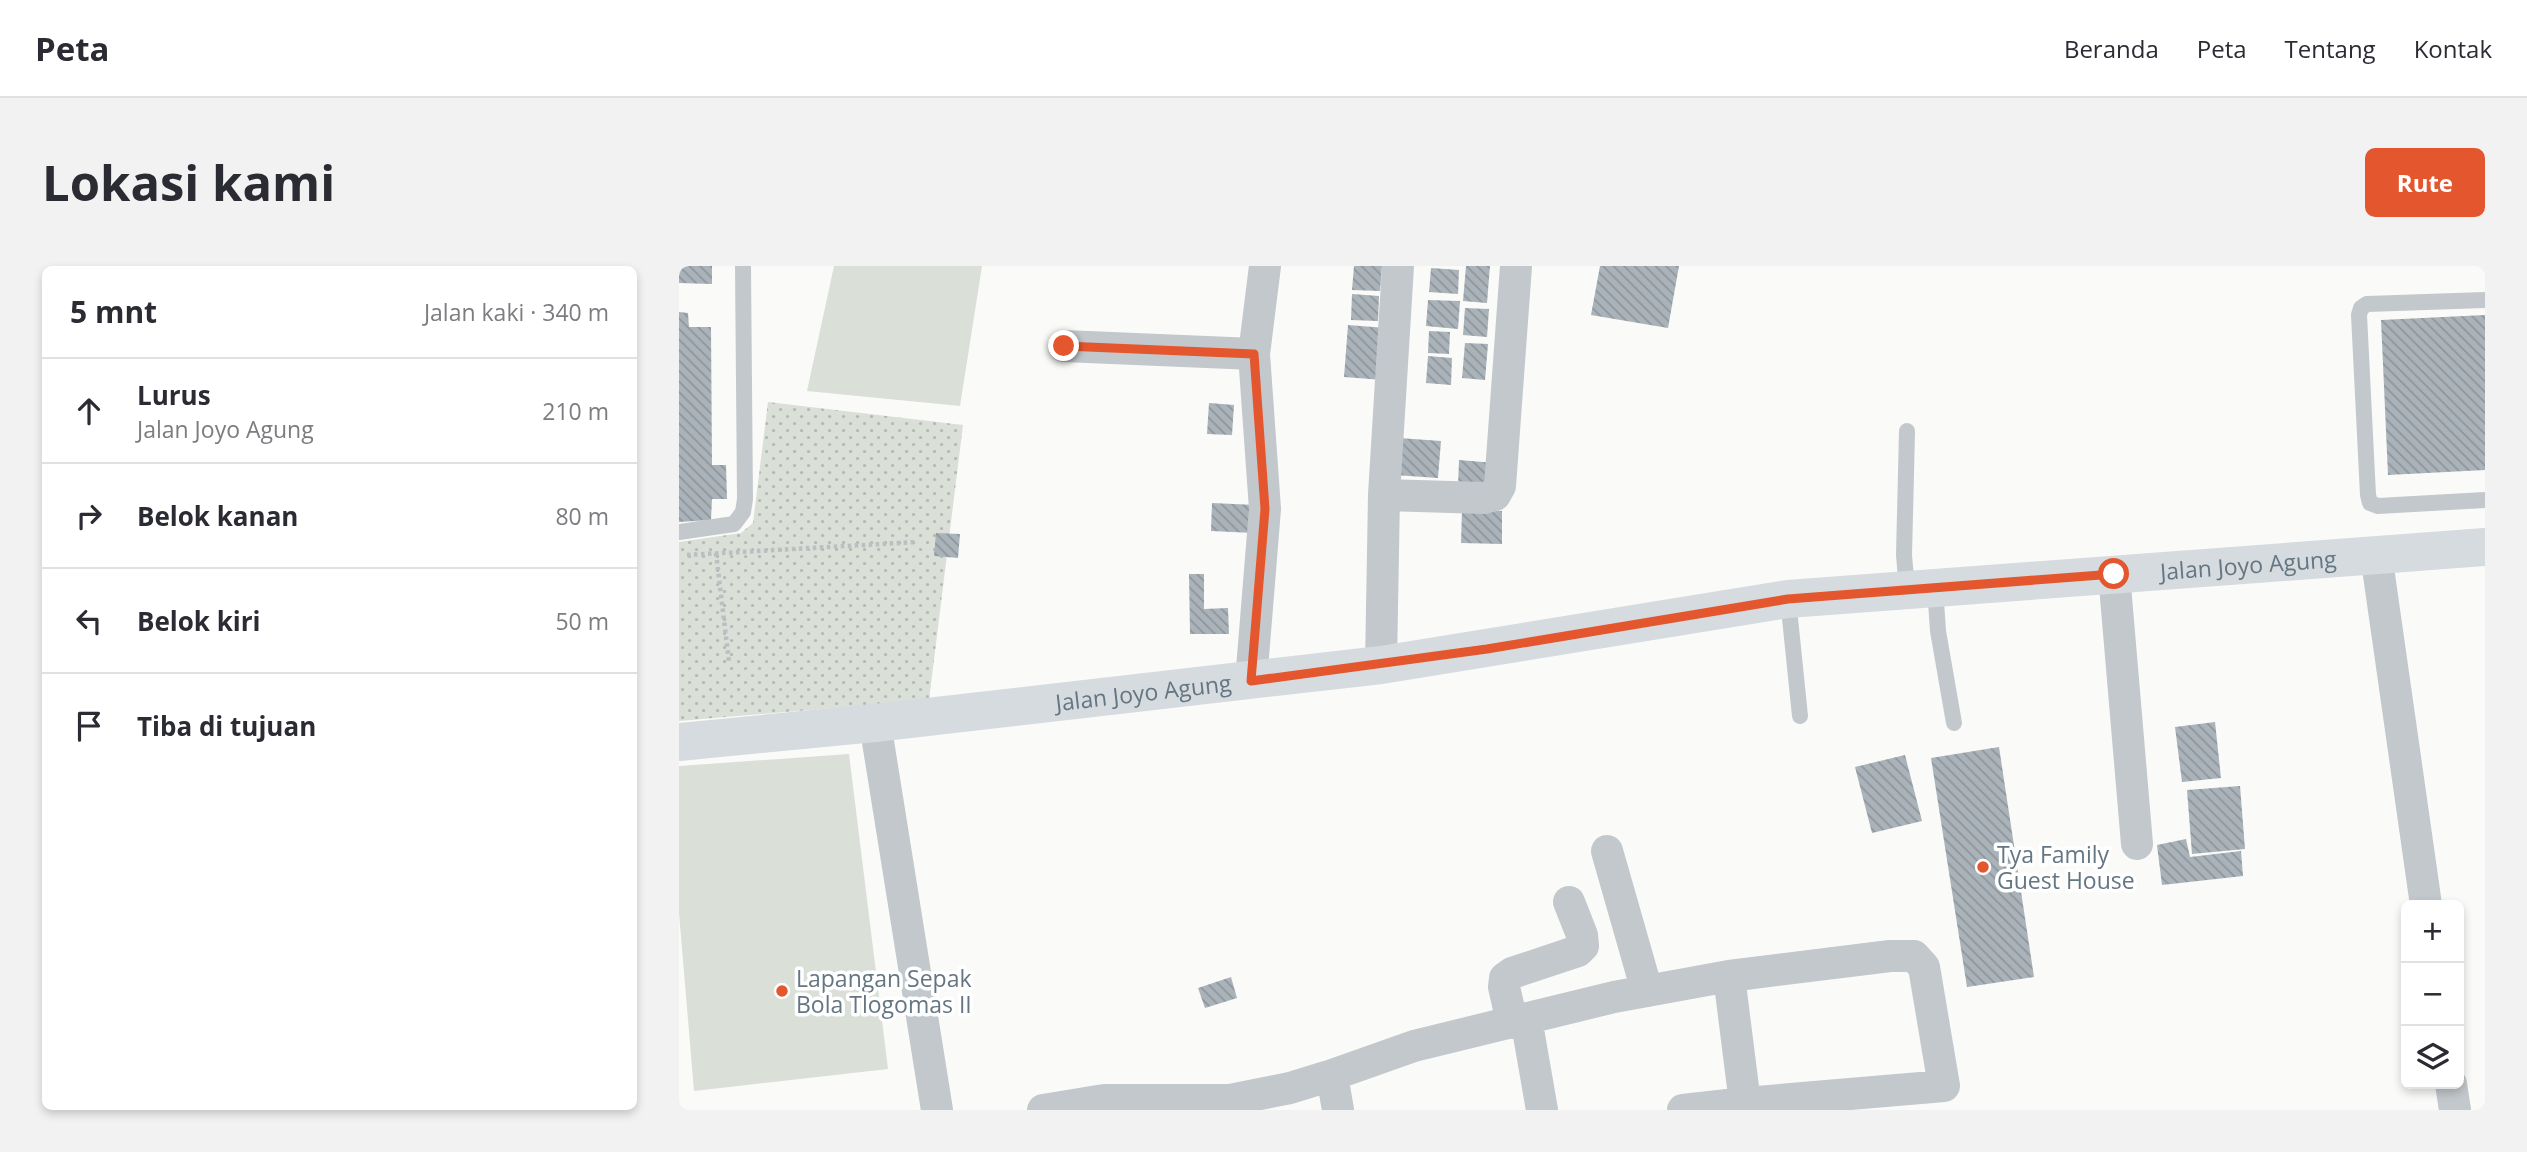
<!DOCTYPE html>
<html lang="id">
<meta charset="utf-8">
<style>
body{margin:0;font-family:"Open Sans",sans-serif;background:#f2f2f3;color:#2b2b33}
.controls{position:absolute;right:21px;bottom:21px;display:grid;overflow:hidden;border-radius:10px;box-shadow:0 4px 10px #0003}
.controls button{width:63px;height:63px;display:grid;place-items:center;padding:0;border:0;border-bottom:2px solid #e1e1e2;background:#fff;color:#2b2b33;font:35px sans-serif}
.stop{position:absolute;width:21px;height:21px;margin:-16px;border:5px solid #e4572e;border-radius:50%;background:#fff}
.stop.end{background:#e4572e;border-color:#fff;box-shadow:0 2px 7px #0008}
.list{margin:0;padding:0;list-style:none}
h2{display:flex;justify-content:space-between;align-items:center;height:91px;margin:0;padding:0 28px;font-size:30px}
h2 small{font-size:23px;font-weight:400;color:#7c7c81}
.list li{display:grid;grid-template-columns:46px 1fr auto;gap:21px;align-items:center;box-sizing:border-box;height:105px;padding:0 28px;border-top:2px solid #e1e1e2}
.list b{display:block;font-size:26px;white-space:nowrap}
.list p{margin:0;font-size:23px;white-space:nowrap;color:#7c7c81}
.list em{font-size:23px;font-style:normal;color:#7c7c81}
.icon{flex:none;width:38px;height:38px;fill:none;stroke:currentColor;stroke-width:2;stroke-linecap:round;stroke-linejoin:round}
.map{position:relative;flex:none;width:1806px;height:844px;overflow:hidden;border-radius:10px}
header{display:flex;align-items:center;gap:42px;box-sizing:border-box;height:98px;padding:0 35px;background:#fff;border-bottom:2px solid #e1e1e2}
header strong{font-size:33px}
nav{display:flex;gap:38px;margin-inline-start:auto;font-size:24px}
.intro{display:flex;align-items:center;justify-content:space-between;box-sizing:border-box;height:168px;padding:0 42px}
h1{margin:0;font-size:49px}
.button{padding:18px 32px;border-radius:10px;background:#e4572e;color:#fff;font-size:24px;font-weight:700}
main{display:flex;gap:42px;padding:0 42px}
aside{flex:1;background:#fff;border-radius:10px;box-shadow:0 4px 10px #0003}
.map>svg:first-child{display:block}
.grass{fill:url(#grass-dots)}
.pitch{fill:#dadfd7}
.building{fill:url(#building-back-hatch)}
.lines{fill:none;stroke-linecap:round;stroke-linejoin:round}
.path{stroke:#bbbfc2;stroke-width:4.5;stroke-dasharray:3.5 3.5;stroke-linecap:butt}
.lane{stroke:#c3c8cc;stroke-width:16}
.street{stroke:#c3c8cc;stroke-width:32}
.secondary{stroke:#d6dbdf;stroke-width:38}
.route{stroke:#e4572e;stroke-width:9}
.poi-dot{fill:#e4572e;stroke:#fff;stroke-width:2.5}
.labels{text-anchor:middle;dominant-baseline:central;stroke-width:7;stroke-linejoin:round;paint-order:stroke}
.street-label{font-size:23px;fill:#657683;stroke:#fff}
.poi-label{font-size:23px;fill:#657683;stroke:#fff;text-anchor:start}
</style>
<header>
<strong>Peta</strong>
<nav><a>Beranda</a><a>Peta</a><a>Tentang</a><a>Kontak</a></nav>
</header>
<div class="intro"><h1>Lokasi kami</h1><a class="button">Rute</a></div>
<main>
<aside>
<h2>5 mnt<small>Jalan kaki · 340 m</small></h2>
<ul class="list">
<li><svg class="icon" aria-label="ahead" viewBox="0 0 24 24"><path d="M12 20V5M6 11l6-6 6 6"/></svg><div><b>Lurus</b><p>Jalan Joyo Agung</p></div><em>210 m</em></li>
<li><svg class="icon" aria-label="right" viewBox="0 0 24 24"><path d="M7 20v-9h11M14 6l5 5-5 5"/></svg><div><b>Belok kanan</b></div><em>80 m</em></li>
<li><svg class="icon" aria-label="left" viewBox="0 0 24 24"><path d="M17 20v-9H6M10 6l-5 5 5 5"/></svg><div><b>Belok kiri</b></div><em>50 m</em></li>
<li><svg class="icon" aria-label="arrive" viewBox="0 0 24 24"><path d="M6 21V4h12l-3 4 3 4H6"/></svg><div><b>Tiba di tujuan</b></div></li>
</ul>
</aside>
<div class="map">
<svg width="1806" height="844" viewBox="0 0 1806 844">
<defs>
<pattern id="grass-dots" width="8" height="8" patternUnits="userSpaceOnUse" patternTransform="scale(1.75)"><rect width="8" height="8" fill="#dadfd7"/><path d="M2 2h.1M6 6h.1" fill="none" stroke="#b4b9b4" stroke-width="1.8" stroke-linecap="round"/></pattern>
<pattern id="building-back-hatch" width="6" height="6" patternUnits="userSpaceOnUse" patternTransform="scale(1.75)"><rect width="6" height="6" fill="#aab3b9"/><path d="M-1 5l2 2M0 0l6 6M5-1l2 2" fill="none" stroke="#8e969c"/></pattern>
</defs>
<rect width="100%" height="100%" fill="#fafaf8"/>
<path class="grass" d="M89,136l195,23 -34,275 -250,21v-179l62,-9 12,-10z"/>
<path class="pitch" d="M155,0h148l-22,140 -153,-15z
M170,488l39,315 -194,22 -15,-178v-147z"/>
<path class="building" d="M0,0h33v18l-33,-1z
M675,0h28l-2,25 -28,-1z
M787,0h24l-3,37 -24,-2z
M921,0h79l-11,62 -77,-13z
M752,2l28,2 -1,24 -29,-2z
M673,28l27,2 -1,25 -27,-1z
M749,34l32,1 -2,28 -32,-3z
M786,42l24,1 -2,28 -24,-2z
M0,46l9,1 1,14h22l1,138h14l1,34h-15l-1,21 -32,2z
M1806,49v155l-97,5 -7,-155z
M669,59l38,3 -3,52 -39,-3z
M750,65l21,1 -1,22 -21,-1z
M786,77l23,1 -3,36 -23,-2z
M749,90l24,2 -1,27 -25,-2z
M530,137l25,2 -2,30 -25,-1z
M720,172l42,3 -3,37 -43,-3z
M780,194l36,3 -2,25 -35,-2z
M533,237l44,2 -2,28 -43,-2z
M783,244l40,1v33l-41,-1z
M257,267l24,1 -2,24 -24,-2z
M510,308h15v35l24,-1 1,26h-39z
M1536,456l6,56 -39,4 -7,-55z
M1320,481l35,230 -67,10 -36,-229z
M1226,489l17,66 -50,12 -17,-66z
M1561,520l5,63 -53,5 -5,-64z
M1507,573l4,18 51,-6 2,25 -81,9 -5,-40z
M552,711l6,21 -32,10 -7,-20z"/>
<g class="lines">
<path class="path" d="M37,287l13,109
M8,289l230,-13"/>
<path class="lane" d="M1806,34l-118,4 -6,4 -2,7 9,180 2,8 8,3 107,-6
M0,266l55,-8 9,-12 2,-13 -2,-233
M1256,321l3,44 16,92
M1228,324l-3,-35 3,-124
M1109,333l12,117"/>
<path class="street" d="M385,80l190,8
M705,229l100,3 11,-3 5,-9 16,-220
M1697,288l50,351
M1435,308l23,270
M702,399l3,-170 14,-229
M572,415l14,-172 -11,-155 11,-88
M196,457l62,387
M928,585l40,140
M847,752l16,92
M833,756l-8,-35 1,-9 7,-5 66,-22 5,-5 -1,-11 -13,-33
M653,809l6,35
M1772,818l4,26
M364,844l61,-10h126l60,-12 42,-13 82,-29 200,-49 115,-21 161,-20h24l10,11 20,119 -199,17v7
M1004,844l62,-7 -16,-127"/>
<path class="secondary" id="s1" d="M0,476l196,-19 506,-58 407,-66 697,-52"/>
</g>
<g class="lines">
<path class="route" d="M385,80l190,8 11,155 -14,172 236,-32 301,-50 326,-25"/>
</g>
<g class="poi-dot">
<circle cx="1304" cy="601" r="7"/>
<circle cx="103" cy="725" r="7"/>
</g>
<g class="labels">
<g class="street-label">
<text stroke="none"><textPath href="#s1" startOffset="1580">Jalan Joyo Agung</textPath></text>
<text stroke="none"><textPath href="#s1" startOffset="467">Jalan Joyo Agung</textPath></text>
</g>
<g class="poi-label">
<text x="1318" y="588">Tya Family<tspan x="1318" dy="26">Guest House</tspan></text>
<text x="117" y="712">Lapangan Sepak<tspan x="117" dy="26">Bola Tlogomas II</tspan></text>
</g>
</g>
</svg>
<div class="controls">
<button>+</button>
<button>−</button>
<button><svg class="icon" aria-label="layers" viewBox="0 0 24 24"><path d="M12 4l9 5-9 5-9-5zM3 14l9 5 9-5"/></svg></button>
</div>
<div class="stop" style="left:1435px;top:308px"></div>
<div class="stop end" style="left:385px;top:80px"></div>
</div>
</main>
